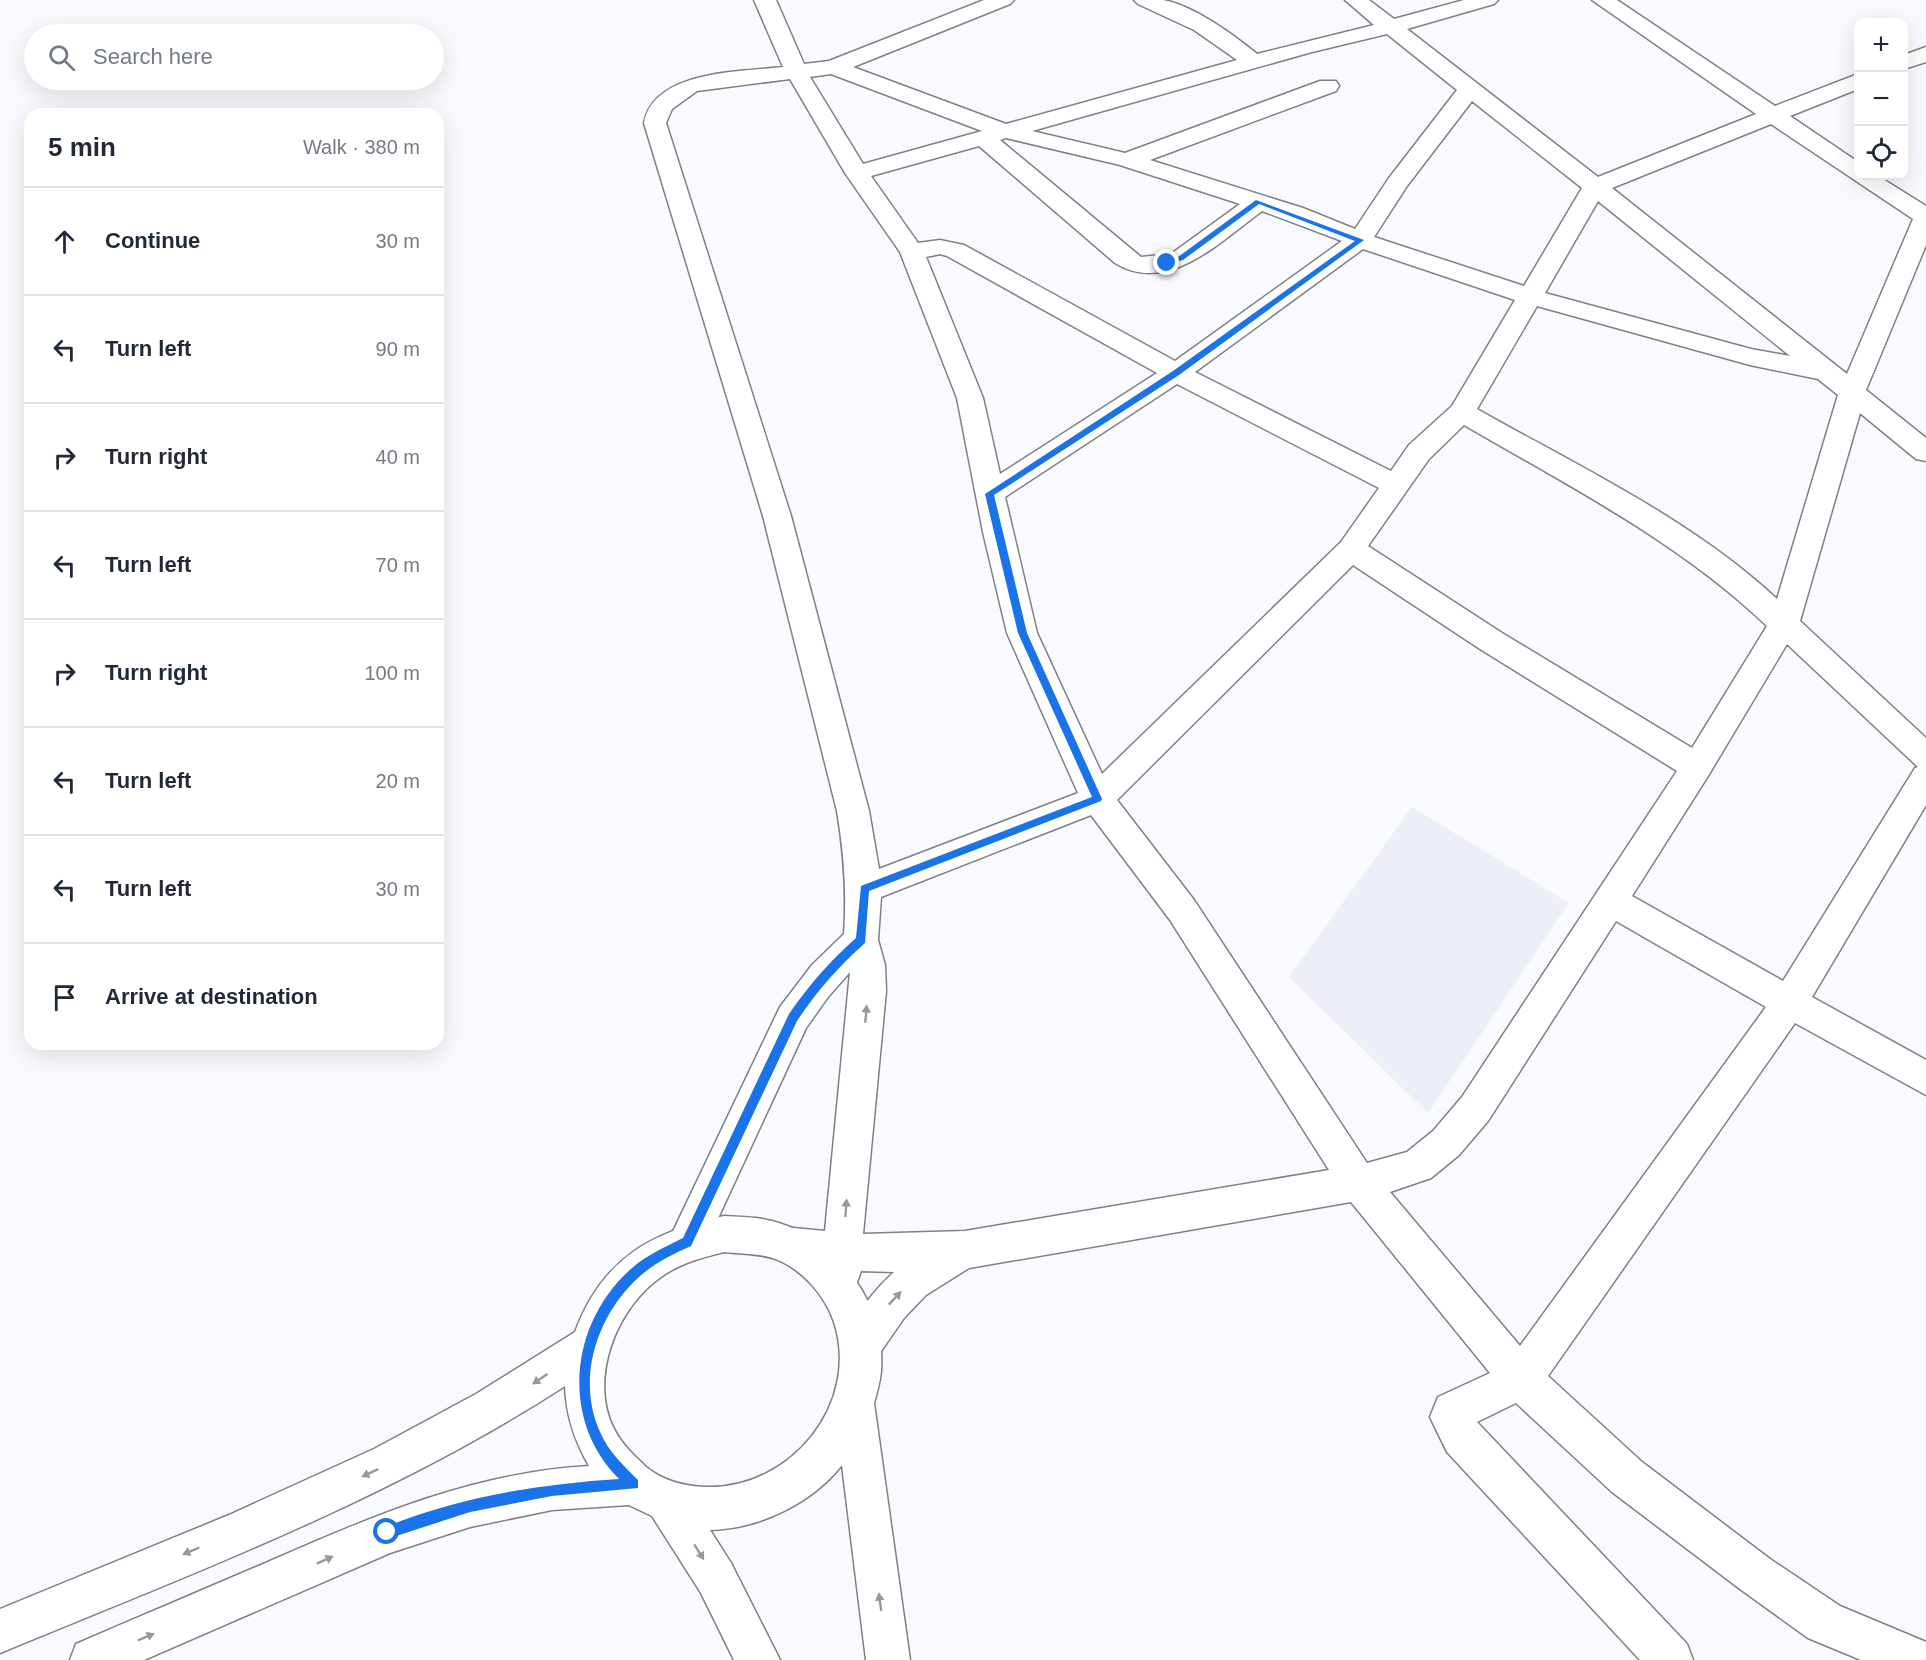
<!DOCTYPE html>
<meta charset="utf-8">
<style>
body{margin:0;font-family:Helvetica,sans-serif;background:#f6f6f7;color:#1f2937}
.controls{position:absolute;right:18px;top:18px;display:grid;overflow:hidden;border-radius:12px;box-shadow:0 6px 24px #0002}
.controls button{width:54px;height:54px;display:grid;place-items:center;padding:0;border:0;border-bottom:2px solid #e0e1e3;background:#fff;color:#1f2937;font:30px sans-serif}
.stop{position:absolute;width:18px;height:18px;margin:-14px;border:4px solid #1a73e8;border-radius:50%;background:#fff}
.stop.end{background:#1a73e8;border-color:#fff;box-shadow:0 2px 6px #0008}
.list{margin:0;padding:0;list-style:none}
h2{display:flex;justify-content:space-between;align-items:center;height:78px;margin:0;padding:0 24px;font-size:26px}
h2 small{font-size:20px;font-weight:400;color:#747a83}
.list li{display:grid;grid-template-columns:39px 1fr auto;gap:18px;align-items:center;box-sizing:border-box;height:108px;padding:0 24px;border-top:2px solid #e0e1e3}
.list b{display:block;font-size:22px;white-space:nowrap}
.list em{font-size:20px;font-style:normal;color:#747a83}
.icon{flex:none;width:33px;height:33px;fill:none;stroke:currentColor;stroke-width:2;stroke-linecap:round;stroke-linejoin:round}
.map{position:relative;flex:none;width:1926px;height:1660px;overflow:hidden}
.search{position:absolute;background:#fff;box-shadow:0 6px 24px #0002;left:24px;top:24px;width:420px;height:66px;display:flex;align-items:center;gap:15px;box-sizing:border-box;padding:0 21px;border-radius:33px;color:#747a83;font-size:22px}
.panel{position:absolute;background:#fff;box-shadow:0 6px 24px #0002;left:24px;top:108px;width:420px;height:942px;border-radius:18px}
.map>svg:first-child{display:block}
.built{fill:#eceef8}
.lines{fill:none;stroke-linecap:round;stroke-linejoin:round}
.minor-casing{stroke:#7e8088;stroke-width:3}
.major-casing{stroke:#7e8088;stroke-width:3}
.minor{fill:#fff;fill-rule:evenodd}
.major{fill:#fff;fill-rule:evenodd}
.oneway{fill:#98989a}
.route{fill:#1a73e8}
</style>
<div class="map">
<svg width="1926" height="1660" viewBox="0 0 1926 1660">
<rect width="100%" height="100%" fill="#f9fafe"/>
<path class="built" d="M1412,807l157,96 -141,210 -139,-136z"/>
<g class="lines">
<g class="minor-casing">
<path id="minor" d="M754,0h22l28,64 25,-3 155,-61h30l-4,4 -157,63 153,57 231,-64 -43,-30 -56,-26 -4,-4c10,0 20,0 29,0 30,5 71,35 94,54l117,-29 -29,-25h24l25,19 70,-19h34l-4,4 -87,25 191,148 158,-63 -164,-114h25l158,106 83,-32v15l-68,27 68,46v14h20l48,30v39l-60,145 60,48v23l-10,-2 -56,-46 -60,208 126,117v67l-114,192 114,63v35l-131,-72 -247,353 94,86 128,97 70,47 86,36v18h-65l-53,-22 -68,-49 -128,-97 -96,-89 -39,19 210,222 6,16h-53l-193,-208 -17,-35 8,-20 52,-24 -139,-171 -382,66 -43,27 -22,23 -29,42 -14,6 -14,-6 -6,-14c12,-28 30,-53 53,-74l-33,-1 -6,17 -14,6 -14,-6 -6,-13 1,-7 -28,-2 -14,-6 -5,-13 5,-13 14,-6 31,3 25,-259 -22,25 -22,31 -105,227 -14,6 -14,-6 -5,-13 112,-235 32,-42 32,-31c3,-43 0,-81 -7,-123l-74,-295 -119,-393c10,-53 97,-51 139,-56zM1387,34l70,56 -68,88 -34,51 -52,-21 -153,-48 186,-69 3,-5 -3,-5h-16l-195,72 -93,-22 280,-79zM831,74l151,57 -119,33 -53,-87zM790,79l55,94 55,79 57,146 26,134 24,101 71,160 -199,76 -10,-58 -78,-295 -125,-393 6,-14 25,-18zM1472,101l110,87 -58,98 -150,-49 33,-51zM1771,124l142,95 -66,155 -235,-186zM1006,138l114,27 120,39 -69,50 -30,3 -141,-117zM979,146l136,117c53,33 107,-23 147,-52l80,30 -167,120 -211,-116 -24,-5 -22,3 -47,-67zM1598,201l192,155 -39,-7 -206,-56zM1363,249l152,51 -63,106 -43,39 -18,26 -196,-99zM940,254l7,2 210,117 -157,101 -17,-76 -57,-141zM1537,306l213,59 68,14 20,16 -61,204c-86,-80 -198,-132 -300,-190zM1177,384l202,104 -38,54 -239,232 -65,-141 -32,-136zM1464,425c105,61 215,117 303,201l-75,122 -190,-115 -134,-87 61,-87zM1353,565l127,84 197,122 -215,326 -29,34 -26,21 -40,11 -173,-263 -77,-100zM1787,644l131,123 -3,1 -132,213 -151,-85 76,-120zM1091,815l79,105 159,250 -364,61 -102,3 23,-243 -1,-26 -7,-25 3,-43zM1616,921l150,86 -246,339 -130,-154 41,-14 28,-23 29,-34z
M1926,47v15l-22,7v-14z"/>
</g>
<g class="major-casing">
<path id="major" d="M724,1216c18,1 37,1 55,7 62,20 107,82 102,148 -1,11 -4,22 -7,32l36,257h-44l-24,-195c-30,38 -83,64 -132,65l21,33 49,97h-46l-33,-67 -49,-77 -23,-11 -77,5 -82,17 -80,26 -246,107h-74l6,-16c67,-29 134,-57 201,-86 100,-44 201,-86 312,-92 -15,-26 -23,-51 -24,-80 -176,114 -372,187 -565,267v-44l229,-94 145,-66 102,-55 99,-62c27,-73 76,-100 149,-116zM724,1252c17,2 38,1 54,8 26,11 47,36 56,62 27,82 -44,168 -129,165 -21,-1 -42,-6 -59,-20 -12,-12 -24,-22 -32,-38 -26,-50 3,-122 47,-152 19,-14 40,-19 63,-25z"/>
</g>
<use href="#minor" class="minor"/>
<use href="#major" class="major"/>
</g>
<defs><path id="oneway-solid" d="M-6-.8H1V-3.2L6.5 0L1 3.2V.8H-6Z" transform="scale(1.5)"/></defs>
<g class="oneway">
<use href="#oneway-solid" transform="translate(866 1014) rotate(-85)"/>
<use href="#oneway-solid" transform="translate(846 1208) rotate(-86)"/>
<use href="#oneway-solid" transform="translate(895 1298) rotate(-47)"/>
<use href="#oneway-solid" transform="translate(540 1379) rotate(146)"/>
<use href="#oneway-solid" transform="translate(370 1473) rotate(155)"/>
<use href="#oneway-solid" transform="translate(191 1551) rotate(157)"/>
<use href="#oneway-solid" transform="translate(699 1552) rotate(58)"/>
<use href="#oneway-solid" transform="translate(325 1560) rotate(-24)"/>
<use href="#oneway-solid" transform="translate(880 1602) rotate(-98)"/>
<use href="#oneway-solid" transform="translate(146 1637) rotate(-23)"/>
</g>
<path class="route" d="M1256,200l108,40 -185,135 -185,120 33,138 75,166 -1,2 -232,90 -4,52c-27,24 -48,48 -68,78l-106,225c-18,8 -36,17 -51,30 -43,38 -65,104 -39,158 8,18 22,31 37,46v8l-86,8 -82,16 -83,27 -4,-2v-9c75,-31 156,-44 236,-49 -60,-60 -49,-157 13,-211 15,-13 33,-21 51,-30l106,-224c20,-29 41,-53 67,-76l5,-52 231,-89 -74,-164 -33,-139 188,-123 182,-130 -96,-37 -76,56 -18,5v-3l13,-5z"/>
</svg>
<div class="controls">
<button>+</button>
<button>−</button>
<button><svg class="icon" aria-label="locate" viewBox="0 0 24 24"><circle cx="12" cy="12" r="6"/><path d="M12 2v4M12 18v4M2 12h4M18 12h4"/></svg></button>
</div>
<div class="stop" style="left:387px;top:1532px"></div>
<div class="stop end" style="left:1167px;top:263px"></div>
<div class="search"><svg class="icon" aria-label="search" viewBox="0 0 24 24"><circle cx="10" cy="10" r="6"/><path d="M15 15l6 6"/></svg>Search here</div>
<section class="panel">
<h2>5 min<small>Walk · 380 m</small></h2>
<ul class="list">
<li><svg class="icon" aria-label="ahead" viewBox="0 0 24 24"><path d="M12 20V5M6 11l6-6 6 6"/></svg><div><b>Continue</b></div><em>30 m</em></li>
<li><svg class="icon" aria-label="left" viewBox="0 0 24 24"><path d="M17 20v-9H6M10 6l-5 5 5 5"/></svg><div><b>Turn left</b></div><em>90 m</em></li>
<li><svg class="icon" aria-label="right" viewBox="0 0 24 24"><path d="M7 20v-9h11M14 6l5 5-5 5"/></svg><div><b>Turn right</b></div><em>40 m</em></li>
<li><svg class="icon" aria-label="left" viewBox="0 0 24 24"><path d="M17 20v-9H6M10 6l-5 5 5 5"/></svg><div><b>Turn left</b></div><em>70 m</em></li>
<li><svg class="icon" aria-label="right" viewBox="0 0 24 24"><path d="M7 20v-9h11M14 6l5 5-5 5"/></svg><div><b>Turn right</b></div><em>100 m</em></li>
<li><svg class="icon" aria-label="left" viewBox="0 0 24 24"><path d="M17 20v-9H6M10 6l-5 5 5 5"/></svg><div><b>Turn left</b></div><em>20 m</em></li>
<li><svg class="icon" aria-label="left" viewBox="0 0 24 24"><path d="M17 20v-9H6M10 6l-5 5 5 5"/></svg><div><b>Turn left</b></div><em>30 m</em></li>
<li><svg class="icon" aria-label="arrive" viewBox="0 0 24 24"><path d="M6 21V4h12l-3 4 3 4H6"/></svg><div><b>Arrive at destination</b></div></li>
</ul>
</section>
</div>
